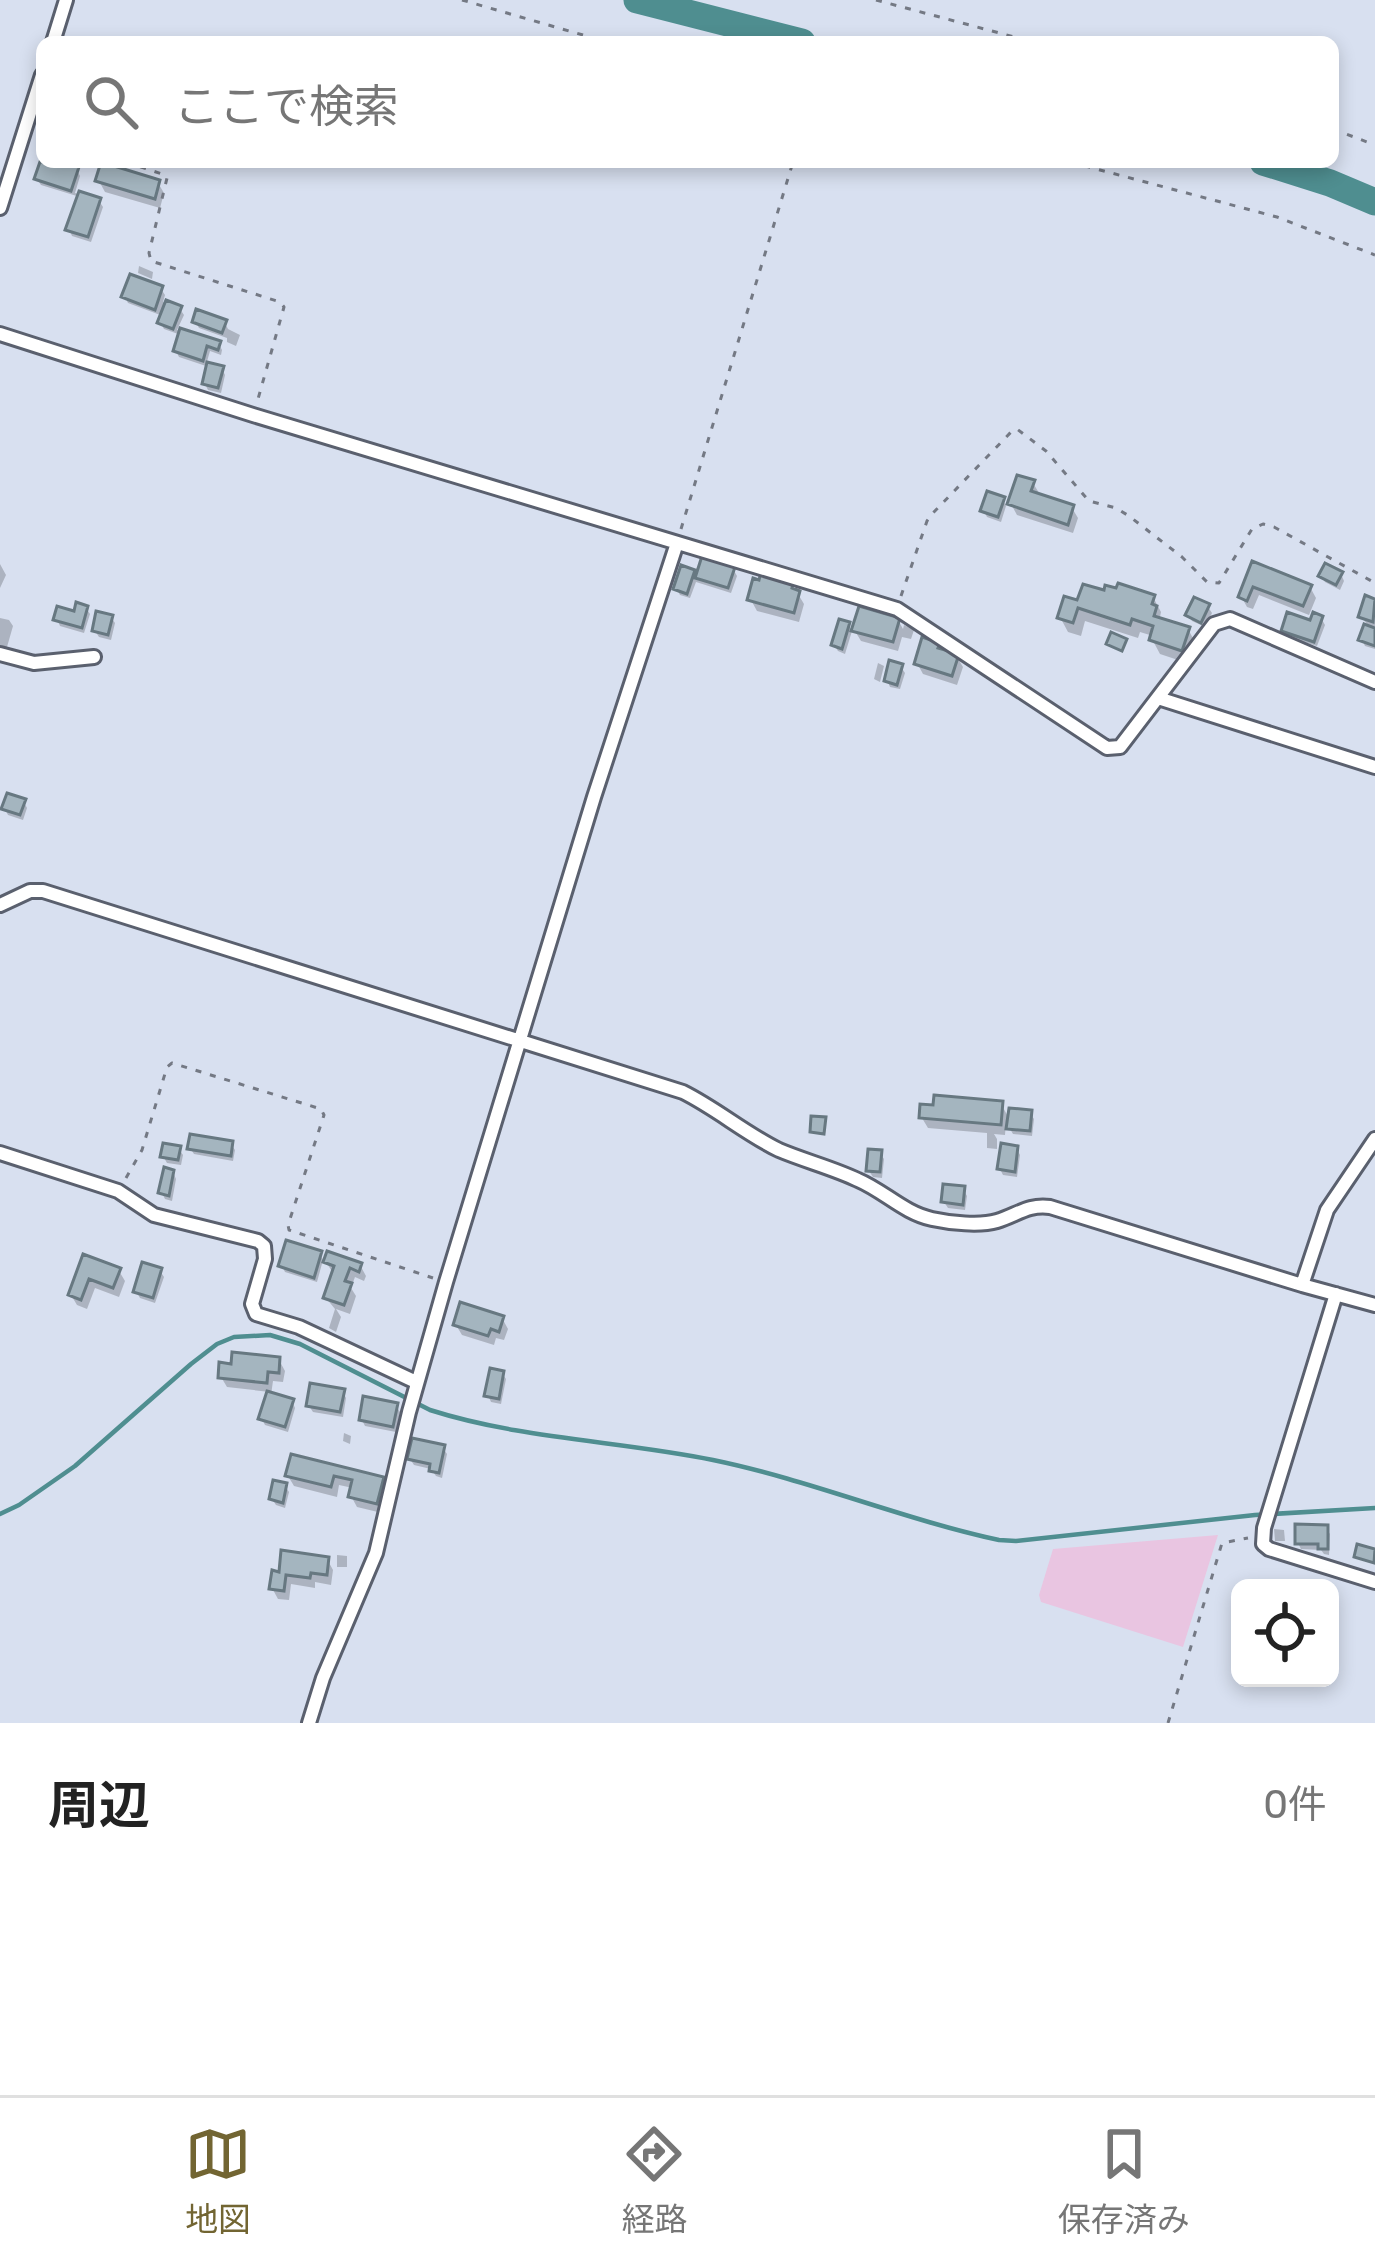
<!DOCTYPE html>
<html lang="ja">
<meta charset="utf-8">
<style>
body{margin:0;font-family:Rubik,"Noto Sans JP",sans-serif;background:#f2f2f2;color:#222}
.controls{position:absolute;right:36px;bottom:36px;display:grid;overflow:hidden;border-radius:18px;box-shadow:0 6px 18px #0003}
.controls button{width:108px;height:108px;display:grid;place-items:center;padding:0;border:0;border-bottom:3px solid #e0e0e0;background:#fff;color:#222;font:60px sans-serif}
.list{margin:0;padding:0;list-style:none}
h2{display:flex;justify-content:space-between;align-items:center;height:156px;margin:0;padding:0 48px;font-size:51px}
h2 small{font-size:39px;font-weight:400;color:#767676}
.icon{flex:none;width:66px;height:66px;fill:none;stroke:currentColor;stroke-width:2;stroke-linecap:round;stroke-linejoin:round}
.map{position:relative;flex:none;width:1375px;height:1723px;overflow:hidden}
.search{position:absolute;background:#fff;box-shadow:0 6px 18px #0003;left:36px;right:36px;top:36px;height:132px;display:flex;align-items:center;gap:30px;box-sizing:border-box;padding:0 42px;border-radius:18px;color:#767676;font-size:45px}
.sheet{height:372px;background:#fff}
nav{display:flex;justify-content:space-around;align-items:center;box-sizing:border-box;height:168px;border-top:3px solid #e0e0e0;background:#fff;font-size:33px;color:#767676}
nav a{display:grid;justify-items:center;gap:6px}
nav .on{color:#726532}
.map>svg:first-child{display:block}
.green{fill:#e9c5e1}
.shadow{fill:#0003}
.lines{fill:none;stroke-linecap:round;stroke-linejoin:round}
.stream{stroke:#4f8e90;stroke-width:4.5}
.river{stroke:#4f8e90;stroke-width:27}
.building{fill:#a4b5bf;stroke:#677881;stroke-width:3}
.minor-casing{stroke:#5a606e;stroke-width:18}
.path{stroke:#747984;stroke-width:3;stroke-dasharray:6 9;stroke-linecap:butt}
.minor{stroke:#fff;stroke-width:12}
</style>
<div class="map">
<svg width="1375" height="1723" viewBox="0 0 1375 1723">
<rect width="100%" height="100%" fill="#d8e0f0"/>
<path class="green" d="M1218,1535l-35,112 -142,-45 -2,-7 14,-46z"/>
<path class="shadow" d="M43,162l34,8 3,6 -5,17 24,8 4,6 -12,35 -19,-6 -3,-7 11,-32 -39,-12 -4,-6z
M99,181l59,2 6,10 -4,15 -55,-16z
M139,266l14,6 -1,7 -14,-6z
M161,289l4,6 -2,7 17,7 4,6 -7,15 42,14 3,6 -1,5 -11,-4 -4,14 16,4 3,6 -4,18 -13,-3 -3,-6 4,-17 -30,-10 -3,-6 5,-16 -17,-6 -4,-7 3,-6 -35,-13 -3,-6z
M195,321l30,2 3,6 12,6 -4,11 -9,-4v-4l-28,-10z
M1033,483l6,10 -1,4 34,11 6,10 -5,15 -56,-18 -6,-11z
M1003,500l3,6 -5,16 -14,-5 -3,-6z
M0,564l6,11 -6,13z
M1254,565l56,22 6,11 -7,17 -50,-20 -6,14 -6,-2 -6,-11z
M683,569l16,6 34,-6 4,7 -6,17 -35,-11 -6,16 -10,-3 -4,-7z
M1341,574l3,7 -4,9 -15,-8 -4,-6z
M792,584l12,20 -5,18 -42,-11 -6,-11z
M1153,597l8,15 -1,5 2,4 26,8 8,15 -6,20 -30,-10 -8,-15 1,-3 -13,-4 -2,6 -53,-17 -4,15 -13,-4 -8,-15 19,-13z
M1367,599l8,3v47l-10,-3 -3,-6 5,-16 -6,-7z
M1208,607l4,6 -7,14 -13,-6 -4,-6z
M86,608l4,6 -6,19 -24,-7 -3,-7 19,-4z
M111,617l4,6 -4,17 -12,-3 -4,-6z
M0,618l9,2 4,6 -6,21 -7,-2z
M1321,618l4,7 -8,21 -29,-9 -4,-7 28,-6z
M898,620l5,9 1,-4 10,5 -3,9 -9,-2 -4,14 -37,-10 -6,-10z
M848,625l4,6 -7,23 -7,-3 -4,-6z
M938,645l3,7 16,5 6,10 -6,18 -34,-11 -6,-11z
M878,663l6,3 -4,16 -6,-3z
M901,667l4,6 -5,16 -10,-2 -3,-7z
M24,802l3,6 -4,12 -15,-5 -3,-6z
M1001,1104l9,16 20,-7 4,6 -2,17 -19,-2 -7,-12 -1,13 -11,-1 3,5v10l-10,-1v-15l-59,-5 -6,-10z
M231,1144l4,6 -2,11 -39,-7 -4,-6z
M179,1149l4,6 -2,10 -14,-2 -4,-7z
M1017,1149l3,6 -3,22 -14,-2 -3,-6z
M880,1153l4,6 -2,19 -9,-1 -4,-6z
M173,1172l3,7 -4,22 -7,-2 -3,-6z
M963,1189l4,7 -2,14 -17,-2 -4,-6z
M320,1254l3,6 -6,22 -32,-10 -3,-6z
M84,1258l35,13 6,10 -6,16 -24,-9 -8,21 -10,-4 -6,-10z
M326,1262l34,3 6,11 -2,5 -9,-4 -4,11 5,8 -6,18 -14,-5 5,8 -5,15 -7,-4 6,-19 -9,-11 7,-25z
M160,1271l4,6 -9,26 -15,-5 -4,-7z
M502,1318l6,11 -4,11 -8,-2 -2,7 -32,-10 -6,-10z
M279,1360l6,11 -2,11 -10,-1 -2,14 21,6 3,7 -7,24 -23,-7 -3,-6 8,-27 -43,-5 -6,-10z
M502,1373l4,6 -5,25 -10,-2 -3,-7z
M343,1392l3,6 -3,19 -30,-5 -4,-6z
M396,1406l4,6 -4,20 -31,-6 -3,-6z
M344,1433l7,3 -1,8 -7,-3z
M443,1448l4,6 -5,24 -6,-2 -5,-7 -17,-4 -4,-6z
M293,1458l89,22 6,10 -6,23 -25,-6 -6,-11 2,-8 -14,-3 -2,12 -43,-11 -6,-10z
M285,1486l4,6 -4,16 -9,-3 -4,-6z
M1326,1528l4,6 -1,21 -5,-1 -3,-4 -20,-1 -3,-6z
M1274,1529l10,1 1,11h-10z
M337,1555l10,1v11h-10z
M327,1559l6,11 -2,15 -16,-3v6l-24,-4 -2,16 -11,-1 -6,-11 2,-14z"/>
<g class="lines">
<path class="stream" d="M0,1514l19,-9 56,-39 116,-102 26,-20 17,-7 36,-2 30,9 130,66c91,29 190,31 283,50 97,20 189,59 286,80l17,1 239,-26 120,-7"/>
<path class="river" d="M637,0l165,42
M1263,162l67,21 45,19"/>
</g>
<path class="building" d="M42,156v6h20l17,5 -8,24 -37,-12z
M101,162l59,18 -5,19 -60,-18z
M79,191l22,7 -13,39 -23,-7z
M130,274l33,12 -8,24 -34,-13z
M166,300l16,6 -9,23 -16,-6z
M196,309l31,11 -5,13 -30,-11z
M180,328l41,13 -3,9 -11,-4 -4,15 -30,-10z
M207,362l17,4 -6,22 -16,-4z
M1017,475l18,5 -4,11 43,14 -6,20 -61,-21z
M987,491l18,6 -7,20 -18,-6z
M702,556l33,11 -7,21 -33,-10z
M1252,561l60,24 -9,21 -50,-19 -6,14 -9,-4z
M1325,563l18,9 -7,13 -18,-9z
M681,565l14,5 -8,24 -14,-5z
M761,572l33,9 -2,7 8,3 -6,22 -47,-13 6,-22 6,2z
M1118,583l37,12 -3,9 5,2 -3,10 36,11 -8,24 -33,-11 4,-14 -21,-7 -2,6 -52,-17 -5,15 -16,-5 7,-22 13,4 6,-16 21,6 1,-5 11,3z
M1365,595l10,4 -2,23 -15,-5z
M1194,597l16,7 -9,19 -16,-8z
M76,602l12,4 -6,22 -29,-8 4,-14 17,5z
M859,606l41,12 -7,24 -42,-11z
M96,611l17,4 -5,20 -16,-4z
M1287,612l23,8 3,-8 10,4 -9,26 -33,-11z
M839,619l11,3 -8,27 -11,-4z
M1364,624l11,4v18l-17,-6z
M1111,632l16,7 -5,12 -16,-7z
M922,637l18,6 -2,5 21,6 -7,22 -38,-12z
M889,660l14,4 -6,21 -13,-4z
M7,793l19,6 -6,16 -19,-6z
M934,1095l69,6 -2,24 -82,-7 1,-14 13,1z
M1009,1108l23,2 -2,21 -24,-2z
M811,1116l15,1 -2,17 -14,-2z
M190,1134l43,7 -2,15 -44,-7z
M163,1143l18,3 -3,14 -18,-3z
M1001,1143l17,3 -3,26 -18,-3z
M868,1149l14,1 -2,22 -14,-1z
M164,1167l10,3 -5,26 -11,-3z
M943,1184l22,2 -2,19 -22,-3z
M286,1240l36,11 -8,27 -36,-12z
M327,1251l35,12 -3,9 -9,-4 -5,13 7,2 -8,22 -21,-7 11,-32 -11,-4z
M83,1254l38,14 -8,20 -24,-9 -8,21 -13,-5z
M142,1262l20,6 -9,30 -20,-6z
M460,1302l44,14 -5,16 -8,-3 -3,7 -35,-11z
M232,1352l48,5 -1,16 -11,-1 -1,11 -49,-5 1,-16 12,2z
M490,1368l14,3 -5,28 -15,-3z
M310,1383l35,6 -5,23 -34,-6z
M267,1391l27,8 -9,28 -27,-8z
M363,1396l35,7 -5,24 -34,-7z
M412,1438l33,7 -6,28 -10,-2 1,-7 -23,-5z
M291,1454l93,23 -7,27 -29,-7 4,-17 -18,-4 -3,11 -46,-11z
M273,1480l14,3 -4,20 -14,-4z
M1295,1524l33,1v24h-10v-5h-23z
M1357,1544l18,5 -1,14 -20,-6z
M281,1550l48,7 -2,18 -16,-2 -1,5 -24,-3 -2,16 -15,-2 3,-19 7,2z"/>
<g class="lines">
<g class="minor-casing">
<path id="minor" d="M53,42l13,-42
M0,208l42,-133
M0,334l253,81 644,194 210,139 13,-1 94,-123 16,-5 145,63
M0,654l34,9 60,-6
M1158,698l217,69
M0,905l30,-14h13l640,201c34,17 63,42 96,58 26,11 54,18 79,30 26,11 46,33 74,39 18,4 48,7 65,2 20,-6 31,-17 53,-14l252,78 73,20
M0,1153l118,38 36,24 104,26 6,5 1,13 -13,45 4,10 43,13 117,55
M1302,1285l25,-75 48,-71
M1336,1294l-72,234 -1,16 6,5 106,33
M309,1723l14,-45 53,-125 33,-141 37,-130 148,-485 83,-254"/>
</g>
<path class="path" d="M462,0l145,42
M876,0l157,42
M1333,129l42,16
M126,162l39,13 2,3 -18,75 2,8 129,41 4,5 -26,92
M1070,162l207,55 98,38
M681,529l112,-367
M901,596l26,-75 6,-8 79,-82 5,-2 29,22 43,50 27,7 13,8 53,41 25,25 12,1 33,-54 11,-5 11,3 101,56
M126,1178l16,-28 25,-83 5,-4 149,46 3,6 -36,110 1,5 144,48
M1168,1723l54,-180 26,-5"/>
<use href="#minor" class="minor"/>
</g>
</svg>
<div class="controls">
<button><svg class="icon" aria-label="locate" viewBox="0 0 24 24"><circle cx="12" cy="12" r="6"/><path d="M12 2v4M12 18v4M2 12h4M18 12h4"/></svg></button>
</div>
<div class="search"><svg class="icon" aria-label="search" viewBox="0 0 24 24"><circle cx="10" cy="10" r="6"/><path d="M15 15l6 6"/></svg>ここで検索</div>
</div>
<section class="sheet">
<h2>周辺<small>0件</small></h2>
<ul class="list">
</ul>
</section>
<nav>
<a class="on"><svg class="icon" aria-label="map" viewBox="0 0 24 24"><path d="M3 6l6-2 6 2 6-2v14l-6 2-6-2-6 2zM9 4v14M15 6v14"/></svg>地図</a>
<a><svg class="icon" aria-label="directions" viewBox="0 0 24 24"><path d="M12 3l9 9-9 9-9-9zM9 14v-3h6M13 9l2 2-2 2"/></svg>経路</a>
<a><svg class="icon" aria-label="saved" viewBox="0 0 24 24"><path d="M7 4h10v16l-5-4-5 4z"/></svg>保存済み</a>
</nav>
